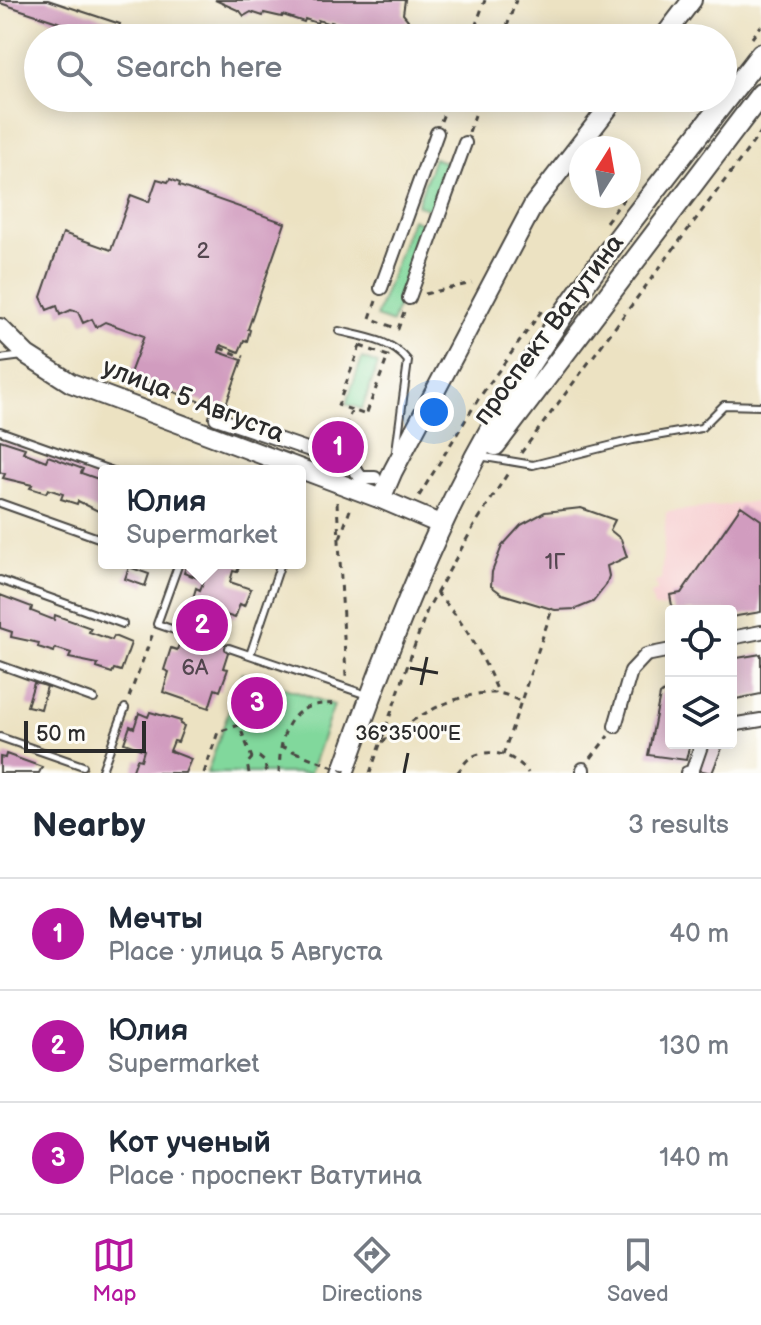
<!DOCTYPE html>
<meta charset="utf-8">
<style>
body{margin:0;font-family:"Balsamiq Sans",sans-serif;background:#f2f2f3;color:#1f2937}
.controls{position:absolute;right:24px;bottom:24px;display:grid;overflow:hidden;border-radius:8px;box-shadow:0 4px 20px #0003}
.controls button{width:72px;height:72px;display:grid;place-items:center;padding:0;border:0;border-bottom:2px solid #e0e1e3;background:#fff;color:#1f2937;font:40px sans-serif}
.compass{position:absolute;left:569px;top:136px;width:72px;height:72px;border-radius:50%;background:#fff;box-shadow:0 4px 20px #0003;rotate:11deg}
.scale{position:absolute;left:24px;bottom:20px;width:122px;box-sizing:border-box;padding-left:8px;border:4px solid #2b2b2b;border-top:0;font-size:22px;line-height:28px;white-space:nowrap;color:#2b2b2b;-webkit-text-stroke:6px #fdfcf7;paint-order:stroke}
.you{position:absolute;left:434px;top:412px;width:28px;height:28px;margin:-20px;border:6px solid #fff;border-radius:50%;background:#1a73e8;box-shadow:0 0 0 12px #1a73e833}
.badge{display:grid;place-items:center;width:52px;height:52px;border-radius:50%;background:#b5179e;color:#fff;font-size:26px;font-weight:700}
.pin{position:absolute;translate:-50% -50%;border:4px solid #fff;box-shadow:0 2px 8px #0006}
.popup{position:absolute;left:98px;top:465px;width:208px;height:104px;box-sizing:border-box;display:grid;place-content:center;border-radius:8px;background:#fff;filter:drop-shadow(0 2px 6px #0005);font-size:26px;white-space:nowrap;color:#747a83}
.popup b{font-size:30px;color:#1f2937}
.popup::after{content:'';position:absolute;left:50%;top:100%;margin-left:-16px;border:16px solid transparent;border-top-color:#fff}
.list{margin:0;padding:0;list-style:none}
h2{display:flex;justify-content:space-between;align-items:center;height:104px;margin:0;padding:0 32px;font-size:34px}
h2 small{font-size:26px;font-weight:400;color:#747a83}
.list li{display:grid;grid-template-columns:52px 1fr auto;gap:24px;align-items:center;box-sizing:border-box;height:112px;padding:0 32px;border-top:2px solid #e0e1e3}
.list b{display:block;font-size:30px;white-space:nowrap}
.list p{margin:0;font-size:26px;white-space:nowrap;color:#747a83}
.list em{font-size:26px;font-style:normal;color:#747a83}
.icon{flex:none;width:44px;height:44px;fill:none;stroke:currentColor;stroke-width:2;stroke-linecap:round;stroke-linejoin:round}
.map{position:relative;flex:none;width:761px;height:773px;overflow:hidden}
.search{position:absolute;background:#fff;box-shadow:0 4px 20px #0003;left:24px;right:24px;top:24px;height:88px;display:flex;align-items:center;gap:20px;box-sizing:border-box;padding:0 28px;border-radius:44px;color:#747a83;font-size:30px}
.sheet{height:440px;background:#fff}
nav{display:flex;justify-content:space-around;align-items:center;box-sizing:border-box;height:112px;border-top:2px solid #e0e1e3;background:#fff;font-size:22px;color:#747a83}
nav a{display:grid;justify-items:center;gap:4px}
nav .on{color:#b5179e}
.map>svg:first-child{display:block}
.built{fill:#f7cfd1}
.green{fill:#81d89c;stroke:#568264;stroke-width:2}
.building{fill:#d19cbf}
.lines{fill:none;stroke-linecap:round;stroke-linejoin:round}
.lane-casing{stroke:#484642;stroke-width:10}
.street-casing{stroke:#484642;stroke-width:16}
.secondary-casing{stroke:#484642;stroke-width:22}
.primary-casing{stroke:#484642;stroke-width:24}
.path{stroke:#484642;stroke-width:3;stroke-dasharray:6 6;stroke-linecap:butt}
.lane{stroke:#fff;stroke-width:6}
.street{stroke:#fff;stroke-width:12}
.secondary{stroke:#fff;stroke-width:18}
.primary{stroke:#fff;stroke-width:20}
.path-bridge{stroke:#484642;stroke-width:3;stroke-dasharray:6 6;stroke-linecap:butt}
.ticks{fill:none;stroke:#2b2b2b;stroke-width:3}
.labels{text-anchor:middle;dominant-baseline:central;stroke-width:6;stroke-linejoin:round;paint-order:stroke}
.number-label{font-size:22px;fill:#544750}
.street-label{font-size:26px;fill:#2b2b2b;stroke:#fdfcf7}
.ticks-label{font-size:20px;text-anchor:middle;fill:#2b2b2b;stroke:#fdfcf7;stroke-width:6;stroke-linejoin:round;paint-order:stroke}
</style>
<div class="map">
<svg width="761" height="773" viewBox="0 0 761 773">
<rect width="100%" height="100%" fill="#fdfcf7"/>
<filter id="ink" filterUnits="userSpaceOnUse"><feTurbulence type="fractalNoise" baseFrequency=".0125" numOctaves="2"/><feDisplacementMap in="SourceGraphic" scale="16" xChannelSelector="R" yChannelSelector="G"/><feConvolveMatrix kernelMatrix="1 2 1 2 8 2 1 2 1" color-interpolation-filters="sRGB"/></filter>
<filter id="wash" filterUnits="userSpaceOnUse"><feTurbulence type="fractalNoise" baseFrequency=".006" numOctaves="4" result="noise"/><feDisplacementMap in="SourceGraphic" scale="32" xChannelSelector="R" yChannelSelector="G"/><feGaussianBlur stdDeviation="1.8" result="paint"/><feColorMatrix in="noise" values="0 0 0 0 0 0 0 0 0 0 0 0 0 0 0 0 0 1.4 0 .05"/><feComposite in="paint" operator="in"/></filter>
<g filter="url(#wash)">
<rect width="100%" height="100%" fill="#ece2c2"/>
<path class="built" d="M761,501v111l-30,5v-6h-58l-1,-4 -18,1 -3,-14 6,-3 -2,-9 6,-2 5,-68z"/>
<path class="green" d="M434,158l15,6 -17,46 -15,-5z
M412,219l15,6 -35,98 -16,-6z
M362,358l16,6 -16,45 -16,-5z
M242,673l92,32 -24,68h-103z"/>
<g id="blocks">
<path class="building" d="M0,0h48l72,24 -5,14h-9l-106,-35z
M215,0h190l-2,14 5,6 -2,4h-5l-3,9 -15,-5v3l-25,-5 -7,5 -3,-4 -17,-5 -1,2 -12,-4 -1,3 -12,-4 -1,3 -21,-7 -1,2 -18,-4 -1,3 -12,-4 -7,4 -4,-5z
M157,179l11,3 2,-3 10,4 -1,3 106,37 -37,106 2,1 -3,11 -3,-1 -5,12 -18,-7 -2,7 23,8 -18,50 -95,-34 15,-40 -39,-14 -9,5 -4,-8 -9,4 -5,-11 -7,-2 -11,5 -3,-9 -10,4 -6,-13 22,-64 48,17 20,-55 18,7z
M0,440l25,8 -2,4 23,9 2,-5 35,13 -2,4 23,8v33l-26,-13 -1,3 -16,-5 2,-5 -15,-5 -2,4 -16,-5 2,-3 -29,-7 2,-4 -5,-2z
M741,506l20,14v92l-30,5v-6h-58l-3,-16 11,-2z
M581,508l34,12 -5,10 11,9 6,18 -20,9 2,10 -3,9 -13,17 -17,7 -21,1 -53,-16 -11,-8 1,-14 10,-26 19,-21 24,-13z
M187,563h54l-4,9 -4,-1 -3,11 21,7 -7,17 -4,-2 -5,14 -9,-3 -2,4 -31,-9 1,-4 -3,-1 5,-17 4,2 4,-10 -20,-7z
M129,567l20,7 -4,12 -20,-7z
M0,595l32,12 -1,4 23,9 1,-5 36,13 -2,4 23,8 2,-4 17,7 -10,28 -7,-2 -2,4 -15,-5 1,-4 -29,-6 2,-5 -16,-5 -1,4 -16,-5 1,-4 -28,-6 1,-5 -12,-4z
M184,630l46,16 -7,22 5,1 -8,22 -5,-2 -6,19 -46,-16 6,-20 -5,-2 7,-22 6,2z
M761,654v40l-30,6v-41z
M34,683l13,3 -6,23 -14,-3z
M671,686v57h19l-4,17 -38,-5 12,-60z
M150,712l31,9 -1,3 4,2 -6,16 -4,-1 -4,10 21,8 -6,14h-53l5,-14 4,1 3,-10 -20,-7 6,-17 4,2 5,-15 9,4z
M708,743l14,5 -10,25 -14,-3z
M6,754l36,13 -3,6h-39v-16l5,1z"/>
</g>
</g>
<g filter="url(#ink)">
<use href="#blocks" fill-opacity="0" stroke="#484642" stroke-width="2"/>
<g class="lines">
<g class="lane-casing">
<path id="lane" d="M339,331c25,6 53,9 69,30l-12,90
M0,359l23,-3
M0,431l113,40
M485,457l48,8 100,-25 68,-12 23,-23 37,1
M0,503l104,37
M179,563l-22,61 26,9
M0,580l123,44
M229,648l138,47
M250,655l31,-92
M0,665l94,34
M0,737l83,29
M101,773l24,-65"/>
</g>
<g class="street-casing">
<path id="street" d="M381,288l56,-155
M409,298l56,-155
M216,418l135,46 10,14h14
M731,638l30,-6
M731,725l30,-5
M615,726l16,-55 15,-16 25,-5
M583,769v4
M687,773l5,-1 10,-29"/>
</g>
<g class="secondary-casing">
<path id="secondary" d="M663,38l29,-38
M0,328l27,27 44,28 310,116 61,26
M381,499l12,-28 141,-267 82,-106"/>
</g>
<g class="primary-casing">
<path id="primary" d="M495,445l266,-351
M343,773c46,-129 95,-259 167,-377 72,-119 166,-231 251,-342"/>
</g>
<path class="path" d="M471,38l14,-38
M503,38l13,-38
M752,38l9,-12
M441,121l9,-23
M469,132l12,-34
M606,222l20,-26
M425,294l47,-11
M376,301l-6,17 28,11 7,-20
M360,346l28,10 -22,59 -28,-10z
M220,348l24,9
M345,427l6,-15
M321,438c4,-10 14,-13 24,-11l11,13 -1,13
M521,453l240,-321
M419,496l60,-98 64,-89
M337,502l9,174
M340,538l11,-31
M436,592c28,30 46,62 62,100
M129,697l24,-64
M382,742c30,-23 74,-51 114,-49 8,0 17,5 24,8
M281,746l14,6
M503,755l49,-146
M591,758l17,-22
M204,773l14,-41 21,-7 13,33
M249,773l-2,-9 5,-6 7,-1 6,5 1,8 -3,3
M279,773c1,-41 10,-73 58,-69
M370,773l57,-163 47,-84 34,-53
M457,773c4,-4 8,-12 13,-15 18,-12 48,-2 58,15"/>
<use href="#lane" class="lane"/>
<use href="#street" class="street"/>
<use href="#secondary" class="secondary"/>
<use href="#primary" class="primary"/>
<path class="path-bridge" d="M295,752l54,21"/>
</g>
</g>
<path class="ticks" d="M410,668l28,5M421,685l6,-28M404,773l4,-20"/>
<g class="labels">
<g class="number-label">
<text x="203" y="251">2</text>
<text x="555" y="562">1Г</text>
<text x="195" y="668">6А</text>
</g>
<g class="street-label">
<text transform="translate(549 330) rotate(-53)">проспект Ватутина</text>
<text transform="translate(193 401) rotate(21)">улица 5 Августа</text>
</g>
</g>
<g class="ticks-label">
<text x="408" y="740">36°35'00"E</text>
</g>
</svg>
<div class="controls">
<button><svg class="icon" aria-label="locate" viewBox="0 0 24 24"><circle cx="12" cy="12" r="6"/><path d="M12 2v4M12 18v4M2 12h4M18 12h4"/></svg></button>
<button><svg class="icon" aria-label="layers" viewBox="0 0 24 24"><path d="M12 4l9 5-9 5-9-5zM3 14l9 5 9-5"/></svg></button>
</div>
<svg class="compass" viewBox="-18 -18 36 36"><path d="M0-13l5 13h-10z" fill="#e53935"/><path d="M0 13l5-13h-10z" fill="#747a83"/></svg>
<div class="scale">50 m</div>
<div class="you"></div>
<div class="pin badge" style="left:338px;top:447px">1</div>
<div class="pin badge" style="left:202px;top:625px">2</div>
<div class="popup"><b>Юлия</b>Supermarket</div>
<div class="pin badge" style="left:257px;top:703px">3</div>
<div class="search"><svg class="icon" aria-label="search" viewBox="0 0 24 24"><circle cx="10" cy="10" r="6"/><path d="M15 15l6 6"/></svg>Search here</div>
</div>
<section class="sheet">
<h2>Nearby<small>3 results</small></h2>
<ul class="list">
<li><span class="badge">1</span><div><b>Мечты</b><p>Place · улица 5 Августа</p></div><em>40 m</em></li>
<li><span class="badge">2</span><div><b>Юлия</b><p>Supermarket</p></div><em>130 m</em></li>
<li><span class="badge">3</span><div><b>Кот ученый</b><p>Place · проспект Ватутина</p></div><em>140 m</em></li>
</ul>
</section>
<nav>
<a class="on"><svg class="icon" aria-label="map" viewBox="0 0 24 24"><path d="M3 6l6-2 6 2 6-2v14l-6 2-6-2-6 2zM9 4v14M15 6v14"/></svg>Map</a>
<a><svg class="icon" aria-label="directions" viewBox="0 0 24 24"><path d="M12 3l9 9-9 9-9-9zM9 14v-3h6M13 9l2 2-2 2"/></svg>Directions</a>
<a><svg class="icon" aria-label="saved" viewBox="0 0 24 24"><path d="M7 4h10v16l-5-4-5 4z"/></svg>Saved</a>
</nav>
